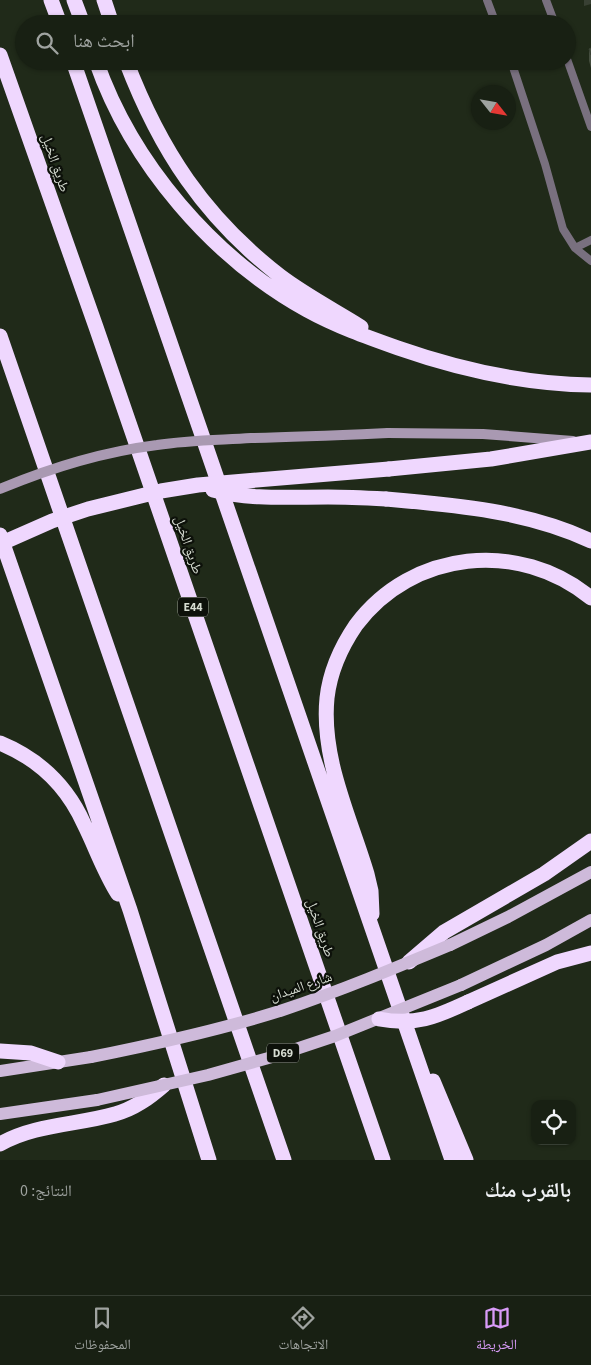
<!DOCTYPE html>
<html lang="ar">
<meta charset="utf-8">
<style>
body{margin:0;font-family:"Source Sans 3","Noto Naskh Arabic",sans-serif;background:#252d21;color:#f1f3f6;direction:rtl}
.controls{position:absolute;right:15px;bottom:15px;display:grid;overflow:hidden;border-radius:10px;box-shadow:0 1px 4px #0004}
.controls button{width:45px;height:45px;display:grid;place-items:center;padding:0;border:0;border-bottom:1px solid #363e33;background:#182013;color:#f1f3f6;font:25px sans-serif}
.compass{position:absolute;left:471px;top:85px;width:45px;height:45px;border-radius:50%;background:#182013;box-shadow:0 1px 4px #0004;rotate:121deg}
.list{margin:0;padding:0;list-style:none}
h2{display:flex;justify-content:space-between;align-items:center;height:65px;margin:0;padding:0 20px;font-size:21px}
h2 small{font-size:16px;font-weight:400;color:#9fa3a0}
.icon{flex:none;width:28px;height:28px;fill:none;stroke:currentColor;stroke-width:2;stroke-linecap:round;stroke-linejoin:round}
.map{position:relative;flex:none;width:591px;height:1160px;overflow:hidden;direction:ltr}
.search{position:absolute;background:#182013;box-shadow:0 1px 4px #0004;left:15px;right:15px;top:15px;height:55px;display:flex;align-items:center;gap:12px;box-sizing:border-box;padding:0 18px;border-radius:28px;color:#9fa3a0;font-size:19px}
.sheet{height:135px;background:#182013}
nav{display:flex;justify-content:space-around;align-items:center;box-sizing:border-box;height:70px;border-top:1px solid #363e33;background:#182013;font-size:14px;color:#9fa3a0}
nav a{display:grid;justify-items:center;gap:2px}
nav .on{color:#d89bf8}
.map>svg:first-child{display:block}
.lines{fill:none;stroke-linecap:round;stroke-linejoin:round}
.service{stroke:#79707f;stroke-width:8}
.secondary{stroke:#a999b2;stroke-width:10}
.primary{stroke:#cebada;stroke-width:12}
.motorway{stroke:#efd7fe;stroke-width:15}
.secondary-bridge{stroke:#a999b2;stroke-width:10}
.primary-bridge{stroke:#cebada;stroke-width:12}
.motorway-bridge{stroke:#efd7fe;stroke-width:15}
.wall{fill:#454e3f}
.shaded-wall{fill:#384033}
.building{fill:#505b49;stroke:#384033}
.labels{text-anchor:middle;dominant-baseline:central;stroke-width:4.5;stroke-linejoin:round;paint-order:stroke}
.shield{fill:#0d110a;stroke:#9a9f95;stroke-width:1}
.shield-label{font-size:12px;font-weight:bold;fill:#d6dcd1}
.street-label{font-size:14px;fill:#d6dcd1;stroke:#0d110a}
</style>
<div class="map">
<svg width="591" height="1160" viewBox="0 0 591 1160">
<rect width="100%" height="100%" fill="#202a19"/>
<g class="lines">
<path class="service" d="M487,0l9,24
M546,0l9,24
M567,59l24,68
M511,61l34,103 18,65 12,19 16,13
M575,248l16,-8"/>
<path class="secondary" d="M388,433l95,1 90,7"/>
<path class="primary" d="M450,945l58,-28 83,-45
M461,985l85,-40 45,-25
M0,1071l91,-14
M0,1114l97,-14"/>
<path class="motorway" d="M51,0l9,24
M74,0l9,24
M104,0l8,24
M0,55l96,272 287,833
M73,61l379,1099
M96,61c36,103 117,197 211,249 29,16 60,27 91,38 63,22 126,36 193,37
M126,61c34,89 78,156 154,215 25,19 54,34 81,51
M0,336l284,824
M389,469l102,-10 100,-17
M386,499c69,6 142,12 205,42
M0,535l130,375 79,250
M0,743c39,16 67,43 84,81 12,24 20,48 34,70
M372,914l-1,-23 -4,-17c-17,-57 -46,-115 -40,-176 3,-27 14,-51 29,-73 56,-75 163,-86 235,-27
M409,962l35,-30 100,-58 47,-33
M468,1002l89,-40 34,-9
M0,1051l31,2 27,9
M433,1081l33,79
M0,1144c35,-20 77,-19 115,-30 19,-5 34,-16 49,-29"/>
<path class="secondary-bridge" d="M0,489c50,-21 102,-37 157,-44 31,-5 63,-5 94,-7 46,-1 91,-3 137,-5"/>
<path class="primary-bridge" d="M91,1057c65,-13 129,-27 192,-47 57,-19 112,-42 167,-65
M97,1100l111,-25 64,-18 63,-21 126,-51"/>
<path class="motorway-bridge" d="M213,490c37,10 77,7 115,7 19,0 39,1 58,2
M0,544l52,-23 36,-12 73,-18 37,-6 191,-16
M379,1019c36,7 57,-2 89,-17"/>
</g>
<path class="wall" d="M591,48v20l-2,-7v-12z"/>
<path class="shaded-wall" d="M584,0h7v4l-7,2z"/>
<path class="building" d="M591,48v7l-2,-6z"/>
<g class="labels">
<g class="shield">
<rect x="178" y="597.5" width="30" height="19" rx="4"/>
<rect x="267" y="1043.5" width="32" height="19" rx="4"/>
</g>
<g class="shield-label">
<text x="193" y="607">E44</text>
<text x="283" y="1053">D69</text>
</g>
<g class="street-label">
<text transform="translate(55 163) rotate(71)">طريق الخيل</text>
<text transform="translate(188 545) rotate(71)">طريق الخيل</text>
<text transform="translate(320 928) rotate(71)">طريق الخيل</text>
<text transform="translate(301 987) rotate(-19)">شارع الميدان</text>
</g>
</g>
</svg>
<div class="controls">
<button><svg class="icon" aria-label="locate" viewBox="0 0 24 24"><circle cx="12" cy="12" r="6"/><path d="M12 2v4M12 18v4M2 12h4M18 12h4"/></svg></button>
</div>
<svg class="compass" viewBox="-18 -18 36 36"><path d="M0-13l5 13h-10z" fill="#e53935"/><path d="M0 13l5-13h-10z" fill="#9fa3a0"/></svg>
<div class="search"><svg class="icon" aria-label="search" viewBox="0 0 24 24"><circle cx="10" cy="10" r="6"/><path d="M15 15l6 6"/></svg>ابحث هنا</div>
</div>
<section class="sheet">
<h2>بالقرب منك<small>النتائج: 0</small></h2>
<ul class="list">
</ul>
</section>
<nav>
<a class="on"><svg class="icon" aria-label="map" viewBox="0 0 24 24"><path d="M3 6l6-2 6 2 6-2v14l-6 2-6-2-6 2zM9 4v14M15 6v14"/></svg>الخريطة</a>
<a><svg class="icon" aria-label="directions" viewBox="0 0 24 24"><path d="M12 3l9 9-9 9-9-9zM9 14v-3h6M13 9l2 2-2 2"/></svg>الاتجاهات</a>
<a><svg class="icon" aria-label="saved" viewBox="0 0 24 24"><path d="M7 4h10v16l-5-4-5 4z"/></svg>المحفوظات</a>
</nav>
